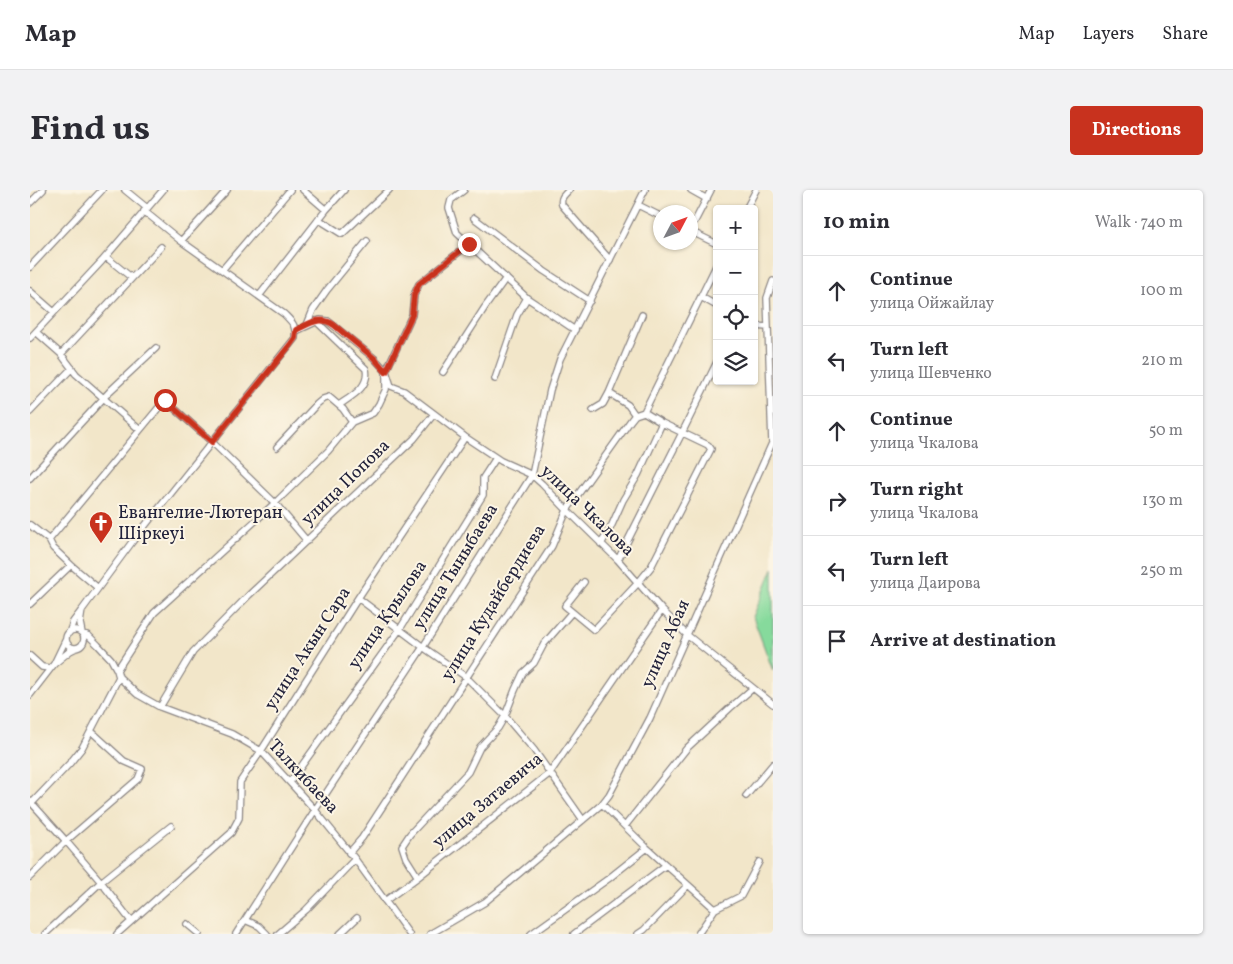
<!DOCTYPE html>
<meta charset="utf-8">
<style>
body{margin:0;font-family:Vollkorn,serif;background:#f2f2f3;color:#2b2b33}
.controls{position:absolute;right:15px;top:15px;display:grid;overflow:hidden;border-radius:5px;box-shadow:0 1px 4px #0004}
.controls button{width:45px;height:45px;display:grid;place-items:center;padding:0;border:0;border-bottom:1px solid #e1e1e2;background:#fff;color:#2b2b33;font:25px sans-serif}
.compass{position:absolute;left:623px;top:15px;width:45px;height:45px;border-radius:50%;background:#fff;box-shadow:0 1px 4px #0004;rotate:49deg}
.stop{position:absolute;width:15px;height:15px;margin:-11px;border:4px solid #c8321e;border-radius:50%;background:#fff}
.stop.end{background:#c8321e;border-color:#fff;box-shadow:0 1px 5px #0008}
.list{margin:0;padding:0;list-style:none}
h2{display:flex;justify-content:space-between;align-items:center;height:65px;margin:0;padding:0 20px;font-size:21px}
h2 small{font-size:16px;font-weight:400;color:#7c7c81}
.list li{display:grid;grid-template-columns:32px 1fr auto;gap:15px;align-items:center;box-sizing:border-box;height:70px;padding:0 20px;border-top:1px solid #e1e1e2}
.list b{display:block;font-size:19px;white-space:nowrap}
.list p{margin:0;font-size:16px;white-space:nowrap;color:#7c7c81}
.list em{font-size:16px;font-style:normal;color:#7c7c81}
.icon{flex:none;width:28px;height:28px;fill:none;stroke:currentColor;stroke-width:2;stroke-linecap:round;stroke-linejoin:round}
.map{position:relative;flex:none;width:743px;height:744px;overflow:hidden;border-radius:5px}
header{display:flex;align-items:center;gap:30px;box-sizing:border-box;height:70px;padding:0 25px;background:#fff;border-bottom:1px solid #e1e1e2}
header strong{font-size:24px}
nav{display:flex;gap:28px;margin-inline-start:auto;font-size:18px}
.intro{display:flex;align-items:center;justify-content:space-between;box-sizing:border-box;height:120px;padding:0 30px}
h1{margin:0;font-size:35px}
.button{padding:12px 22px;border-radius:5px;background:#c8321e;color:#fff;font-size:18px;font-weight:700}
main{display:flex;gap:30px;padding:0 30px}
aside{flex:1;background:#fff;border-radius:5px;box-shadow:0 1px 4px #0004}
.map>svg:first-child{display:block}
.green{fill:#86da9c;stroke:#547e6c}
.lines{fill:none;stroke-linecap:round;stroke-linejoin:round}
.minor-casing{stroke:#8a8482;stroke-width:8}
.minor{stroke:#fff;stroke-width:5.5}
.route{stroke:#c8321e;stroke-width:6}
.labels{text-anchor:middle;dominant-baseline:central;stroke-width:4;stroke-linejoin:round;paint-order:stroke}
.street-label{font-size:18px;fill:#22223b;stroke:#fcf5e5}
.poi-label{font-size:18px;fill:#22223b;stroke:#fcf5e5;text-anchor:start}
</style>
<header>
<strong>Map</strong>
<nav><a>Map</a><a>Layers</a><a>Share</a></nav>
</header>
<div class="intro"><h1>Find us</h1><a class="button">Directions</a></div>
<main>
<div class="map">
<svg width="743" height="744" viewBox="0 0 743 744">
<rect width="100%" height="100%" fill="#fcf5e5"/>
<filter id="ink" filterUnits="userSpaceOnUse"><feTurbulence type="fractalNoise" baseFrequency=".02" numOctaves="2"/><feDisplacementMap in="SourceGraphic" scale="10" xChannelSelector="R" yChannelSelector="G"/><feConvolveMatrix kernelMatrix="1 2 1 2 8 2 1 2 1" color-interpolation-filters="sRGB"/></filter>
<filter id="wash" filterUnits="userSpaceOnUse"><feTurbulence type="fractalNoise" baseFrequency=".0096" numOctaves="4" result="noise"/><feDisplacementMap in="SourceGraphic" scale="20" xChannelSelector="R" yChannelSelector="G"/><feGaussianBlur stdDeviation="1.12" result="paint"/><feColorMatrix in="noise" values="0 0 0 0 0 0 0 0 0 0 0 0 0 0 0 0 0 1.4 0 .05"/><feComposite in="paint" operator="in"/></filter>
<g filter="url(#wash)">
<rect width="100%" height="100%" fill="#f2e6c9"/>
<path class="green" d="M743,378v103l-20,-54z"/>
</g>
<g filter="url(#ink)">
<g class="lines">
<g class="minor-casing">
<path id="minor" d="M95,0l22,18
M273,0l23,20
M434,0l-13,10 -2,8 8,25 70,65 48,32
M539,0c-5,5 -9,8 -7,15l48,55
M661,0l16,9
M0,13l13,-13
M608,15l22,11
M716,19l10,-19
M444,28l70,53 46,30
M288,29l24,15 47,-44
M660,34l5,-3 16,-31
M660,41l27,13
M151,51l46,-51
M76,67l26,21
M0,77l72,-77
M192,80l68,-80
M0,101l24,21
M229,106l67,-86 18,-20
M671,107l16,9
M286,131l50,48c4,18 -14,27 -27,36
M277,135l6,-15 14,-20 40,-49
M724,136l14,1
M266,141l24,-11 8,1 46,37 12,13 5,15 13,5 61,46 36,24 31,14 10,9 25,26 51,50 44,50 25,25 86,69
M6,142l25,22 15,20 64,56
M0,148l72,-77 61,-71
M31,164l100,-107
M413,182l42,-65 21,-29
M465,189l22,-64 10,-17
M579,203l19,12 7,10
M563,220l10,-6 6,-11 33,-78
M0,222l42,-44
M247,257l40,-43 6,-5 6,-2 14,12 9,13
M0,288l81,-88 45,-42
M0,335l19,15 4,8 18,17 27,23
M19,350l116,-140 47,42 63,61 32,38
M571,354l10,-17 12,-27 15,-25 24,-52
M588,370l64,-127 35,-71
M554,392l-19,24 29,24 44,-47 13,-16 60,-118 -3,-4 -46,-22 -18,-11
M328,408l65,49 43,30 39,39 29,34 49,70
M0,414l41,-39
M52,420l50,-68 163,-204c1,-13 -2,-15 -11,-24l-103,-73 -37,-30
M36 449a9 9 0 1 1 18 0a9 9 0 1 1-18 0Z
M39,443l4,-11 9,-12 -2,13 2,10 7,3 9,9 13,14 6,11 2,7 18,17 23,13 72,27 29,17 54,59 40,49 54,75
M36,449l-12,25 16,-13 6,-3
M0,466l12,11 8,1
M87,480l37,-57 121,-110 53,-52 24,-29 21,-9 6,-9 7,-15v-18l26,-56 2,-20 5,-11 50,-40
M0,505l24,-31
M130,517l33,-55 56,-57 165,-156 20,-25
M260,592l110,-153 83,-134v-17l13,-20
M716,606l27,-32
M0,611l36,40 35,41 30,39
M2,613l38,-40 12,-15 37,-71
M572,614l45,44 68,61
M595,636l62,-78 43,-40 23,-20
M319,663l13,-15 190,-292 15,-36 64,-90 4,-5 9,-3 73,-148
M0,687l36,-36 72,-62 4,-10 -18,-8 -33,-30
M388,687l-12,-19 -4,-12 8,-12 58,-62 12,-25 18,-19 7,-12 10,-26 8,-17 11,-10 10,-19 28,-32
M355,711l33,-24 132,-104 112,-163
M215,730l14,6 8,8
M157,734l12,10
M15,744l56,-52 70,-56
M87,744l114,-101 8,-15 1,-36 21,-31 97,-153 107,-161
M206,744l79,-124 108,-163 109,-172 18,-85 10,-31 85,-169
M248,744l28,-24 49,-51
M310,744l17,-16
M400,744l55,-32 117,-98 7,-9 41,-77 122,-275 -5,-145 6,-17
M501,744l77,-55 39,-31
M544,744l92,-69
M608,744l6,-4 44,-45
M668,744l17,-25 26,-13 18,-34"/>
</g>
<use href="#minor" class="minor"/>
</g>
</g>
<g class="lines" filter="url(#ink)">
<path class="route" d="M135,210l47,42 78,-97 5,-7 1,-8c13,-6 24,-15 38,-5l40,33 12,14 26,-57 2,-20 5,-11 50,-40"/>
</g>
<defs>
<g id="church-pin" transform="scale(1.25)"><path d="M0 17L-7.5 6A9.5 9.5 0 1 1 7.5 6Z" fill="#c8321e" stroke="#fcf5e5"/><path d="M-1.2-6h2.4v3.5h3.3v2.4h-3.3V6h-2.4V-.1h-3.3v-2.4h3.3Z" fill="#fff"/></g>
</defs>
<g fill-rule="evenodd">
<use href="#church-pin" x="71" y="333"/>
</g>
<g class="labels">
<g class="street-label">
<text transform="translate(316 293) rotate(-44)">улица Попова</text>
<text transform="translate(557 321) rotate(44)">улица Чкалова</text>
<text transform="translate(426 377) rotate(-58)">улица Тыныбаева</text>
<text transform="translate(464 413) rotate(-58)">улица Кудайбердиева</text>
<text transform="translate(358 425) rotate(-56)">улица Крылова</text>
<text transform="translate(636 454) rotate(-66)">улица Абая</text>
<text transform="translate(278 459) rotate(-57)">улица Акын Сара</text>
<text transform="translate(273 587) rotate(47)">Талкибаева</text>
<text transform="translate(458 611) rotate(-40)">улица Затаевича</text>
</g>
<g class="poi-label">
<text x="88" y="323">Евангелие-Лютеран<tspan x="88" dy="21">Шіркеуі</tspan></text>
</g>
</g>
</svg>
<div class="controls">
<button>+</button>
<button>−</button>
<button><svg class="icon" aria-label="locate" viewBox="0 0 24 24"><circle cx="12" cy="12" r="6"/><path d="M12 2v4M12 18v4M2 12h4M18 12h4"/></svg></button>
<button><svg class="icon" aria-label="layers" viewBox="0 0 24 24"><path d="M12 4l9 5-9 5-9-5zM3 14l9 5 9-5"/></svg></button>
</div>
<svg class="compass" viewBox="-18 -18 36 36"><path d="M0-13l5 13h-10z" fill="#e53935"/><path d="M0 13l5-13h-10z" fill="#7c7c81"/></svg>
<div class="stop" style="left:135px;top:210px"></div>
<div class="stop end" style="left:439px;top:54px"></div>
</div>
<aside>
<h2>10 min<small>Walk · 740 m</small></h2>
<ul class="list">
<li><svg class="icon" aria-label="ahead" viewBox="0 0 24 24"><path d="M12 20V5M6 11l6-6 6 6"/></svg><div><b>Continue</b><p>улица Ойжайлау</p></div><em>100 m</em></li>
<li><svg class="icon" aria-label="left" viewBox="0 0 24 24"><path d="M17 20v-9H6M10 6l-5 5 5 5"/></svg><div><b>Turn left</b><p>улица Шевченко</p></div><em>210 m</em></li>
<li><svg class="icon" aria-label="ahead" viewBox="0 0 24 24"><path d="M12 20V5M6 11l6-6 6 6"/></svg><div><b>Continue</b><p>улица Чкалова</p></div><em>50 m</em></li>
<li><svg class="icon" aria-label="right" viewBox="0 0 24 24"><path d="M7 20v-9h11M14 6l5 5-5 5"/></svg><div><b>Turn right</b><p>улица Чкалова</p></div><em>130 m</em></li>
<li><svg class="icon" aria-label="left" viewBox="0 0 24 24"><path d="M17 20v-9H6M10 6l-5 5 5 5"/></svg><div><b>Turn left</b><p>улица Даирова</p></div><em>250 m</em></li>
<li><svg class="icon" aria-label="arrive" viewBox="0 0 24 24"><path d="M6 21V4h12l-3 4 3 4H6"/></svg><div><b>Arrive at destination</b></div></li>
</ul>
</aside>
</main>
